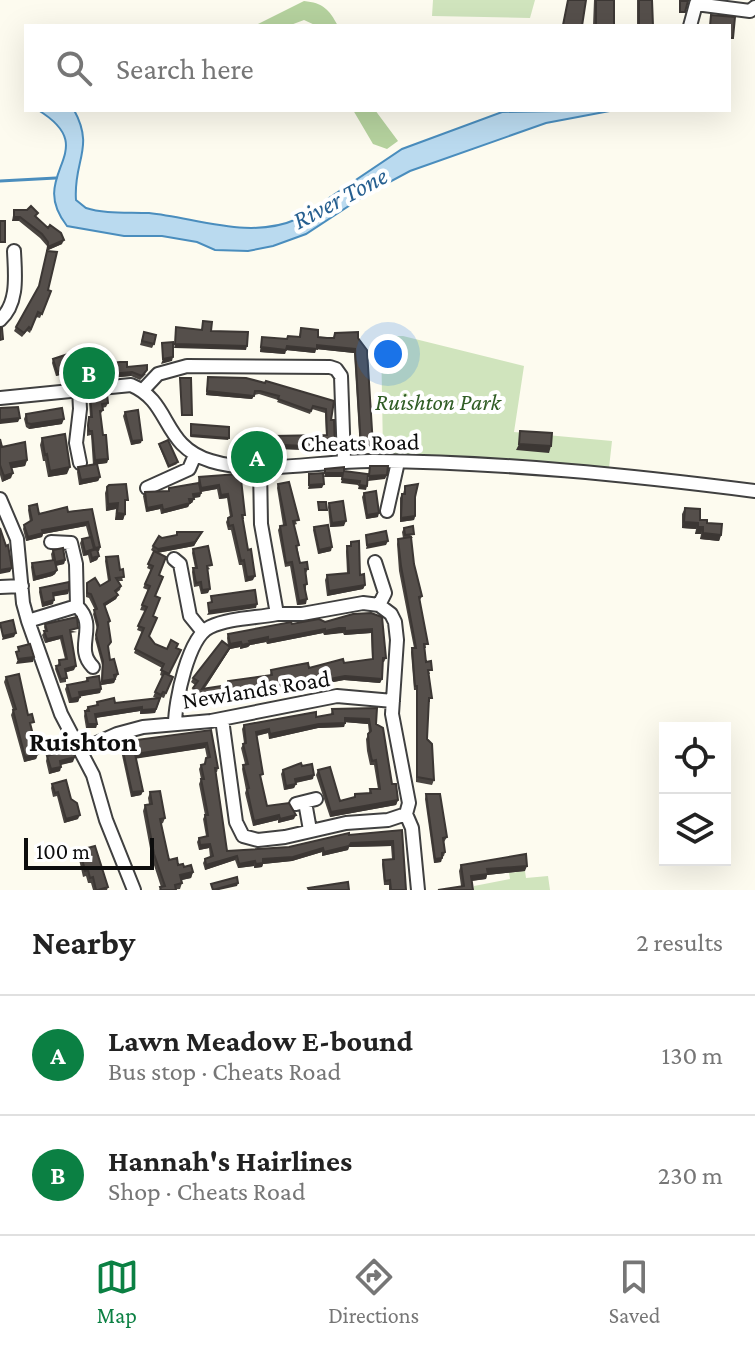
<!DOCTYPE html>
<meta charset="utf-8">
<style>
body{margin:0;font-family:"Crimson Pro",serif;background:#f2f2f2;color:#222}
.controls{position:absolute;right:24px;bottom:24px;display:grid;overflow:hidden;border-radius:0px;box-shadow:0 8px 32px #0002}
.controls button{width:72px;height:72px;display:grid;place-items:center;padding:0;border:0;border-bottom:2px solid #e0e0e0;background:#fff;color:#222;font:40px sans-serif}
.scale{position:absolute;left:24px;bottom:20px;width:130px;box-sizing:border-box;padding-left:8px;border:4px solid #0d0d0d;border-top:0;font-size:22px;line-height:28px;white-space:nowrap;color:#0d0d0d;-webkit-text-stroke:6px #fff;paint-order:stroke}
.you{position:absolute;left:388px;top:354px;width:28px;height:28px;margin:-20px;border:6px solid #fff;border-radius:50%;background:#1a73e8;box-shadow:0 0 0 12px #1a73e833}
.badge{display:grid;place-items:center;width:52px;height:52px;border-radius:50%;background:#0b8043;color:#fff;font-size:26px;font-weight:700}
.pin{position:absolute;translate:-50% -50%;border:4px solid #fff;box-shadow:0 2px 8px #0006}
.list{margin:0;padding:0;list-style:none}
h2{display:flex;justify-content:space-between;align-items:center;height:104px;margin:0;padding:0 32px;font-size:34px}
h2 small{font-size:26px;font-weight:400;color:#767676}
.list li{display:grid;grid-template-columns:52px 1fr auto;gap:24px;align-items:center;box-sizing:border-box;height:120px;padding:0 32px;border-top:2px solid #e0e0e0}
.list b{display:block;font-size:30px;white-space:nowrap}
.list p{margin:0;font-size:26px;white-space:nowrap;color:#767676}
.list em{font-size:26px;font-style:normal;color:#767676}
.icon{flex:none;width:44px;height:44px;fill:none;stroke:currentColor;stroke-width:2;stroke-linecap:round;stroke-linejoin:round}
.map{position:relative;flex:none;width:755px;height:890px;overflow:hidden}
.search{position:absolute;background:#fff;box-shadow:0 8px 32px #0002;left:24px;right:24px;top:24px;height:88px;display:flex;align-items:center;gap:20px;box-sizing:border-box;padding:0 28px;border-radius:0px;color:#767676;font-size:30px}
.sheet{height:344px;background:#fff}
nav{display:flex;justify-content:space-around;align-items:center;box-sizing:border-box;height:112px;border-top:2px solid #e0e0e0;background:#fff;font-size:22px;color:#767676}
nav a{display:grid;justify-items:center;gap:4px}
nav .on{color:#0b8043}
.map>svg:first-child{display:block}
.green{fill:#d0e4bd}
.forest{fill:#b5d29e}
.water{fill:#badaef;stroke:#4a8dbd;stroke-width:2}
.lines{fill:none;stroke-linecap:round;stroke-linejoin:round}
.stream{stroke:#4a8dbd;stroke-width:3}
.minor-casing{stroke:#404040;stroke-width:16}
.minor{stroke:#fff;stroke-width:12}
.wall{fill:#494440;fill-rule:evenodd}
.shaded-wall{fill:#3c3734}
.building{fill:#554f4b;stroke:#3c3734;stroke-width:2}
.labels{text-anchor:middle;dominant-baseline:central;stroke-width:8;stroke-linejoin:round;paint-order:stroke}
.park-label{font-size:24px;font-style:italic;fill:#305d25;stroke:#fff}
.street-label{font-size:24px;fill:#0d0d0d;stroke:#fff}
.water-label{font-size:26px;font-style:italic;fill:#265f90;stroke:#fff}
.quarter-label{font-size:28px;font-weight:bold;fill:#0d0d0d;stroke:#fff}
</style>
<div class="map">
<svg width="755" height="890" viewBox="0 0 755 890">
<rect width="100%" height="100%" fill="#fdfbef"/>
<path class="green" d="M433,0h102l-5,18 -98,-2z
M381,336h22l121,30 -10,66 98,9 -3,27 -67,-6 -159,-9z
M525,871l1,7 22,-2 2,14h-76v-4l36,-7 -1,-6z"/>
<path class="forest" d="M304,1c19,2 25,8 34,25h-21l-13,-6 -16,6h-34z
M353,110h22l23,31 -11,8 -14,-5z"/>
<path class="water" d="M38,110h36c21,38 -1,51 2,90l10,8c18,6 43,4 63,5 48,5 101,27 148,6l2,-5 17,-5 13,-11 73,-49 100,-37 113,-2 -69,13 -136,48 -43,23 -61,40 -33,12 -25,5 -33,-1 -18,-8 -35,-6h-38l-57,-10c-42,-53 38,-75 -29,-116z"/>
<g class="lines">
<path class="stream" d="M0,181l56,-3"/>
<g class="minor-casing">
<path id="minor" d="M690,26l6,-22 54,7 5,-4
M0,320c19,-17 15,-46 14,-69
M79,389l1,20 -4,34 4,20
M143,390l15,-16 29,-8 143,1 6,2 5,7 3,85
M0,398l131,-13c41,17 30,61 80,76 48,15 113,-1 163,0 127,1 255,14 381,30
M147,488l42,-19 6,-14
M0,499l17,40 6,64 5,18 33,93 32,61 13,45 28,70
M387,511l11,-49
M174,559l6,5 10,52 13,16
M375,562l10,31 -6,12
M0,587l22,-1
M77,606c22,21 -4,41 16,61
M277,614h25l61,-11 16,2 12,9 4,8 2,18 -5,74 17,89 -3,11 6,14 6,62
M28,621l49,-15 -1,-42 -5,-21 -20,-1
M222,719l14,103 7,14 15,4 27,-3 61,-14 42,-3 18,-6
M175,724c0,-22 13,-87 35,-97 19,-9 46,-9 67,-13l-16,-90 -1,-58
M81,750l36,-16 26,-7 68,-6 126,-25 56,5
M305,802l5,28
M296,804l20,-5"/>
</g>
<use href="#minor" class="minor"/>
</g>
<path class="wall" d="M594,0h20v26h-21z
M637,0h15l1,26h-16z
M14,210l22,7 26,27 -16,7 1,-5 -7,-8 -21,-17h-7z
M48,290l3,1 -11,27 -4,-1 -6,16 -3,-2 -5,6 -8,-6 2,-4z
M301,328l17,9 15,1 2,-5 23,5 15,108 -2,4h-11l-6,-97 -38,-4 -1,4 -29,-3 -1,4 -25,-2 2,-15 25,2 12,-2z
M144,332l10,12 -2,4 -12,-3z
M53,359l19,8 -1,5 -15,4 -4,-13z
M75,367h52l19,7 -6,6 -9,-4 -56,5 -1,-10z
M208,377l126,24 -3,19 3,31 -82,-3 1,-15 19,3 54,-1 -1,-22 -13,-4 -2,5 -33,-12 1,-2 -19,-6 -5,1 -2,4 -46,-4z
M90,396l18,7 -2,4 -4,1 1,2 -3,5 3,20 5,24 -1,4 -10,1 3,13 -2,4 -19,4 -2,-13 1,-5 15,-2 -2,-30 -4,1v-6l1,-9 2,-4 -1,-16z
M125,412l16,31 -10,2 -8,-29z
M26,414l36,10 -33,5 -3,-2 -2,-8z
M42,438l25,36 -19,3 -3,-16h-2l-3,-16z
M0,439l2,8 25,13 -2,6 -13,2 -1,10 -9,4 -2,-7z
M159,444l18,20 -9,4 -9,-22z
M238,474l6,45h-1l10,61 -8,2 -3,-17h-3l-8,-35h-3l-2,-8 2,-4 2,-1 -3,-19 -8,1 -2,-10 -16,3 -1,5 -6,1 -2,5h-2l-2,4 -27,7 -1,-5 -14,3 -3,-16 2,-4 23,-1 1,-3 29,-5 1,-6z
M278,484l19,40 -3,1 6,38 8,6 -2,4v31l-9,1 -7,-39 -5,1 -7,-37 2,-4 3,-1 -6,-37z
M405,486l10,11v19l-1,4 -14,2v-24l2,-4h1z
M107,487l19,20 -1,7 -2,6h-8l1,-11 -10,2 -1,-18z
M364,493l14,24 -12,2 -4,-22z
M329,503l15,23 -14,1 -2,-20z
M29,506l10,8 53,-5 8,38 -1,4h-2l2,5 -2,4 -7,3 -2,-8 -5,1 -3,-13 2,-4 7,-2 -3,-11 -43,8 -1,3 -16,4 -3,-12 1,-4 6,-3 -2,-12z
M685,508l36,27 -2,6 -19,-2 1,-5h-6l1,-5 -14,-1v-14z
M314,527l17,24 -13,3 -5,-24z
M404,528l9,10h-2l3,26 8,32 -2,4 6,48h-2l2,14 4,12h-1l1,28h-2l-1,37 7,41 -2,5 -16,-3v-92h-2l-3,-38 1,-4h2l-15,-77 -2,-27 1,-5 5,-1 -1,-6z
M177,532h25l-8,14 -37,7 2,22 -10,62 6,7 12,5 9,-1 -7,27 4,2 -9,21 -3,-1 -6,16 -15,1v-3l-44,7 1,6 -1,4h-10l-2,-12 1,-5 3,-4 8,-2 1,-3 18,1 41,-5 -3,-1 9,-21 -2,-1 2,-7 -28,-15 8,-21 -5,-2 8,-19 -5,-1 8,-20 -5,-2 8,-18 -4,-2 7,-16 -3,-2 2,-4 9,-8 14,-2z
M351,542l9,33 5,10 -2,4 -36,7 -2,-16 2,-5 20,-2 -1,-22 1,-5h3z
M193,549l17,20 -3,1 1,23 -7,1 -2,-8 -5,1 -2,-15 1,-4h2l-3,-15z
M53,550l12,10 -1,4 -8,2 1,4 -2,4 -3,2 -19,5 -2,-14 1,-4 20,-3 -1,-6z
M106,557l14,13 3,11h-5l3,5 -1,4 -4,3 2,2 -2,4 -11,7 5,15 -2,4 1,21 -1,2 2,12 8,14 -4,9 -13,2 1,-20 -7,-26 2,-10 -4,-15 2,-4 -6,-12 -3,-1v-10l1,-4 13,3 8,-5 -3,-20z
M40,588l29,2 -1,4 -15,2v8l-11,3 -3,-15z
M371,613l15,45 -2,4h-1l-1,17 -2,4 -36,-3 -32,6 -1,-5 -39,7 -1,6 -21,3 -1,3 -20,3 -1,-3 -17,5 -20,-13 4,-7 -4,-3 2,-4 35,-32 -1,-8 1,-4 64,-10 33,-2zM323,633l1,2 14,-2h5l1,2 27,-2 1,26 -63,9 -38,2 -1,5 -42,6 -1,5 -23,3 26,-40 10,-2v2l8,-2 2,-2 16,-3 1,2z
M45,624l32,8 -7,1 4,37 -8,2v10l-6,1 -5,-14 1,-3 2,-1 1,-5 6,-1 -5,-20 -15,4 -3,-8 3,-4 -1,-4z
M6,677l22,38 10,39 -2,5 -12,3 -13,-47 2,-5 -9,-28z
M87,678l14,11 -1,4 -20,3 -2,6 -9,1 -4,-14 2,-4 18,-3z
M377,708l-1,16 16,60 6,16 -2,5 -66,12 -14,-42 2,-5 22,31 14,-3 1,-4 14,-1 1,-4h8l-4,-24h-4l-3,-14 -1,-12 3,-6 -1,-9 -23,-2 -1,5 -26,1 -49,11 -1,-6 -11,3 4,43 6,27 27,13 -16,4v-3l-25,6 -8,-33 1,-3 -4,-21 1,-4 2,-1 -4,-16 3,-5 -2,-14 2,-4 72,-8 15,-3 1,-5z
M211,730l7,38 -1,4h-1l11,79 62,-4 60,-12 53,-5 4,60h-17v-5h-5l-2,-21 1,-4 9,-1 -1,-13 -42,1 -1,3 -26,6v-4l-30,9 -29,3 -1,3 -8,1v-2l-16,2 -3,-8 -30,10 -2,-7 2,-4 5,-2 -1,-9 -10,2 -2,-8 2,-4 7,-2 -3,-17 2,-4 -6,-31 2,-5 -2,-10 2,-4 3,-1 2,-6h1l-2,-10 -69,10 7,33 -2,4 -10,2 -11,-51 1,-4z
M47,756l26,6 -12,3 -1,6 -11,3 -3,-13z
M302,766l11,13 -17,4 -2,5 -10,2 -3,-16 2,-4z
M52,784l19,15 7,20 -14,4 -7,-27 -4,1 -2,-9z
M150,792l15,26 -2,5 -2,1 8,36 24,12 -2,6 -10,2 1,3 -2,6 -21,1 2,-3 -9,-28 -9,-48 2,-6 4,-1 -1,-6z
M426,794l21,43 -3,5 1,10 -1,4 -2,1 -1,5 -7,1 -9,-64z
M80,850l28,37 -1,3h-14l-2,-7h-3l-2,-7 -3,1 -5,-22z
M461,865l64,6 -38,4 -1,4 -14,2 1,9 -12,-4 -2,-15z"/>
<path class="shaded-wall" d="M14,217h6l-1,4h-7z
M64,240l-2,4 -16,7 2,-4z
M175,344l72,2 -1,4 -72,-2z
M317,345l38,4 -1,4 -38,-4 -1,4 -29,-3 -1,4 -25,-2 1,-5z
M173,357l-1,4 -11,3 2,-5z
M72,367l-1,5 -15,4 1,-4z
M132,372l-1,4 -56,5 1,-4z
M207,391l47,5 -2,3 -46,-4z
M20,418l-2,4 -18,2v-4z
M64,419l-2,5 -33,5 2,-5z
M191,435l38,3 -1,2 -38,-3z
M142,440l-1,3 -10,2 1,-4z
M253,444l82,3 -1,4 -82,-3z
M519,444l32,2 -2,7 -33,-3z
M361,446h12l-2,4h-11z
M108,459l-1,4 -14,2 2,-5z
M27,460l-2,6 -17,3 2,-6z
M70,467l-3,7 -19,3 2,-6z
M13,473l-2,5 -9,4 2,-6z
M325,473h18l-1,4h-18z
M387,475l-2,4 -17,2 1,-5z
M100,477l-2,4 -19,4 2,-5z
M342,479l18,2 -2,4 -17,-2z
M324,484l-2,4 -14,1 1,-4z
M219,485l-2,4 -18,3 2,-4z
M359,485l8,1 -1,4 -8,-1z
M201,493l-1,4 -9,1 2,-4z
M228,494l-1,4 -8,1 2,-4z
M189,499h5l-2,4h-2l-2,4 -27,7 2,-4z
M118,503l-2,6 -10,2 2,-7z
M162,505l-2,4 -14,3 1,-4z
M117,513l8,1 -2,6h-8z
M379,513l-1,4 -12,2 1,-4z
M415,516l-1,4 -14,2 1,-4z
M346,521l-2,5 -14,1 2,-4z
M88,522l-2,4 -43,8 -1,3 -16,4 2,-4 14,-7z
M684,522l14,1 -2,6 -14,-1z
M698,527h5l-2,7h-6z
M202,532l-8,14 -37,7 1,-4z
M703,533l18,2 -2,6 -19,-2z
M388,541l-2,4 -20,4 1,-4z
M100,547l-1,4h-9l-2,4 -5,1 2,-4z
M332,547l-1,4 -13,3 1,-4z
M99,556l-2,4 -7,3 2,-5z
M65,560l-1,4 -10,2 1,-4z
M12,568l-2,4 -10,2v-4z
M57,570l-2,4 -3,2 -19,5 2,-4z
M255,576l-2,4 -8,2 2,-5z
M365,585l-2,4 -36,7 2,-5z
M210,589l-2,4 -7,1 1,-4z
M69,590l-1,4 -17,3 2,-4z
M118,595l-2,4 -14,9 2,-4z
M307,599l-1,5 -9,1 2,-4z
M54,600l-1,4 -11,3 1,-4z
M257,604l-1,4 -49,7 2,-4z
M339,628h6l-2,5 -19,2 1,-4z
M325,629l-2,4 -56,11 1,-4z
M372,629l-1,4 -27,2 1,-4z
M16,633l-2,4 -12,3 1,-4z
M62,636l-2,3 -15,4 2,-4z
M268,637l-2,5 -16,3 -2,2 -8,2 2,-4 7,-4z
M241,642l-1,5 -10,2 -29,45 29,-50z
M34,657l-1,5 -17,2 2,-5z
M76,666l-2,4 -10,3 1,-4z
M345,676l37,3 -2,4 -36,-3 -32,6 2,-4z
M312,677l-1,4 -41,7 2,-4z
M115,679l-1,4 -13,2 1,-4z
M101,689l-1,4 -22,4 1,-5z
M272,689l-1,5 -21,3 -1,3 -20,3 2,-4 19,-6z
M230,696l-2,4 -17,5 2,-4z
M80,697l-2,5 -9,1 2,-4z
M142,707l-2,4 -46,7 1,-4z
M156,709l-1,4 -15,1 2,-4z
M353,717l16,2 -1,5 -25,-2 2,-4z
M345,723l-1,4 -26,1 -49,11 1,-5 49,-10z
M88,724h9l-1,4h-10z
M269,729l-1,4 -14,3 2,-4z
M207,743l-2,5 -71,11 1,-5z
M38,754l-2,5 -12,3 1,-5z
M75,757l-2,5 -15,3 2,-4z
M61,767l-1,4 -11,3 2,-5z
M314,775l-1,4 -20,4 2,-4z
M296,784l-2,4 -10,2 2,-4z
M143,791l-2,4 -10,2 1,-5z
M398,800l-2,5 -66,12 1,-5z
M80,815l-2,4 -14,4 2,-4z
M279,815l-1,5 -25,6 1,-5z
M296,815l-2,4 -16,4 2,-4z
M393,841l-2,5 -42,1 2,-4z
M210,844l-1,4 -10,2 1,-5z
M349,846l-1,4 -26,6 2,-4z
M323,848l-1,4 -30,9 -29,3 -1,3 -8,1 2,-4 7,-5z
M237,856l-2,4 -30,10 1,-5z
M442,858l-1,4 -7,1 1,-4z
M255,861l-1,5 -16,2 1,-4z
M527,866l-2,5 -38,4 -1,4 -17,2 2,-5 16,-7z
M193,872l-2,6 -13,3 2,-6z
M238,883l-1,3 -18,4h-6z"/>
<path class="building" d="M568,0h18l-4,26 -19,-1z
M596,0h18v26h-18z
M639,0h13l1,26h-14z
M680,1h8l-3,11h-5z
M711,15l24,2 -2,21h-4v-12h-19z
M31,206l7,7 -3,3 13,12 2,-3 11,8 3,7 -16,7v-5l-6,-8 -22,-17h-6v-7h13z
M0,221h5v21h-5z
M47,251l10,1 -9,38 3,1 -9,23 -4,-2 -7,17 -2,-2 -5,6 -8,-6 23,-41z
M203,321l9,1 -1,9 37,1 -1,14 -72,-2 1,-17 26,3z
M0,328h2l1,11 -3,1z
M301,328l17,2v7l9,1h7l1,-5 23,-1v6l9,12 6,96h-12l-6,-97 -38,-4v4l-30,-3 -1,4 -25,-3 1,-10 25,2 1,-3 12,1z
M144,332l12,3 -2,9 -12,-3z
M173,342v15l-10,2 -1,-16z
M68,354l4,13 -15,5 -4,-13z
M120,362h7v5l20,-2v5l-5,6 -10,-4 -56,5 -1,-10z
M208,377l38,1 19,5 1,-2 68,20 -3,19h3l1,27 -82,-3v-11l19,1v2l55,-1 -1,-26 -13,-3 -2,5 -33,-12 1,-3 -19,-5h-5l-1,5 -47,-5z
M180,378h11l1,37h-10z
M107,394l1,9 -6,1 1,6 -3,1 3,24h3l2,24 -13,1 -3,-29h-3l-1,-5 1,-9h3l-2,-21z
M18,407l2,11 -20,2v-12z
M62,408l2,11 -33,5 -4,-1 -1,-9z
M138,410l4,30 -10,1 -7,-29z
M191,424l38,3v11l-38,-3z
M520,431l32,2 -1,13 -32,-2z
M65,434l5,33 -20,4 -3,-17 -2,1 -3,-17z
M0,439l2,8 23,-5 2,18 -17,3 3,10 -9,3 -4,-11z
M168,440l10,22 -9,4 -10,-22z
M97,464l3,13 -19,3 -3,-13z
M370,466h18l-1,9 -18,1z
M344,467v4l24,3 -1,12 -8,-1 1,-4 -18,-2 1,-6h-18v-4z
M323,473l1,11 -15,1v-11z
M238,474l3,5 4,36h-3l6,35 3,-1 4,27 -8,1 -3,-17 -3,1 -8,-36 -4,1 -1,-8 4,-2 -4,-22 -7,1 -2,-10 -18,3 -2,-11z
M289,482l10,38 -6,1 6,24 -3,1 4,17 7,-1 1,7h-3l2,15 -3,1 3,14 -8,2 -7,-39 -6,1 -6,-37 6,-1 -8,-41z
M199,483l2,10 -8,1 1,5h-5l1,4 -27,7 -1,-5 -15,3 -2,-16 24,-1v-3z
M126,484l2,16h-3v14l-8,-1 1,-10 -10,1 -1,-17 2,-2z
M418,484l-3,13v19l-14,2 1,-24h3v-8z
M376,491l3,22 -12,2 -3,-22z
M343,501l3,20 -14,2 -3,-20z
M318,502h8l1,8h-8z
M37,504l2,10 28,-7 1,5 24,-3 8,38 -5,1 -7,-26 -46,8 1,3 -15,4 -4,-12 8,-5 -3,-14z
M685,508l15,1v11h7v3l15,1 -1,11 -18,-2v-6h-5v-4l-14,-1z
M328,525l4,22 -13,3 -5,-23z
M413,526l1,8 -9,1 -1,-7z
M0,528l6,18 2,-1 4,23 -12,2z
M386,531l2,10 -21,4 -1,-10z
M177,532h25l-7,10 -37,7 -5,-3 6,-10 3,2 15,-3z
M91,537l3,12 -9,3 -3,-13z
M411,537l3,27 8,32 -3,1 9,47h-4l2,18 5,-1 1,9h-4l4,28h-3l-2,41 5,5 2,36 -17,-3v-91h-2l-3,-38h4l-15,-82 -3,-27z
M359,541l1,34 4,-1 1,11 -36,6 -2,-16 22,-2 -2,-27h4v-4z
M208,546l4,19 -5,1 3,23 -8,1 -1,-8 -5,1 -3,-15h4l-4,-19z
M63,548l2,12 -10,2 2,8 -3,2 -19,5 -3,-14 23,-3 -2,-10z
M97,549l2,7 -7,2 -2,-7z
M154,551l12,6 -7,18 4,2 -8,19 5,2 -7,18 4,2 -8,18 6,8 12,5 4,-9 7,4 -2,4 5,2 -12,24 -8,-4 3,-6 -29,-15 9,-21 -6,-2 9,-19 -5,-2 8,-19 -5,-2 8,-18 -5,-2z
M118,556l2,14 3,-1 1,8 -8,1 5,8 -6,5 3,4 -14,9 6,17 -2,1 3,20 -3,4 2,14 4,-1 4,15 -4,1 1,4 -13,2 1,-20 -7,-26 2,-10 -4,-15 3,-1 -6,-15 -4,-1v-10l8,-5 5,8 10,-6 -4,-23z
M69,582v8l-16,3 1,7 -11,3 -3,-15z
M255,590l2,14 -48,7 -1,-8 4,-1 -1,-6z
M371,613l11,4 4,41h-3l-1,21 -37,-3 -31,6 -2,-5 -40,7v5l-22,4 1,3 -20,3 -1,-3 -17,5 -20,-13 5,-7 -5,-3 29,-37 8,6 -28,42 26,-4v-4l44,-6 -1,-5 15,-3 22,-4 1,5 34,-9 1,4 29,-4 -1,-30 -27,2v-3h-6l-14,3v-2l-57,11v-3l-19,4 1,2 -8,2 -1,-3 -11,2 -2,-10 63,-12 1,2 27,-5 6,3 28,-8z
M77,617l1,11 -8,2 6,36 -11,3 2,9 -6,1 -5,-13 4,-1 -1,-5 8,-1 -5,-23 -15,3 -3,-8h3l-2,-7z
M13,620l3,13 -13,3 -3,-13z
M30,644l4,13 -16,2 -2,-7 3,-1 -1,-4z
M164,673l9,4 -7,16 -3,-1 -2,3 -6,-3z
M19,674l9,41 4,-1 2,8 -4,1 8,31 -13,3 -12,-47 3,-1 -10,-32z
M99,676l2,13 -22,3 1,5 -9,2 -4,-14 21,-4 -1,-3z
M114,698l1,5 45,-5 -4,11 -14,1v-3l-47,7 2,10h-9l-3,-13h4l-1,-4 10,-2 -1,-3z
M377,708l-1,16 7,4 9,56h4l2,16 -67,12 -13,-42 12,-3 10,34 15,-4v-3l16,-1 -1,-4h10l-4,-29 -4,1 -3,-14 -1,-13 3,-3 -2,-12 -24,-1v5l-26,1 -49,10 -1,-5 -13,3 7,42 -3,1 7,31 22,-3 7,12 -16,4 -1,-4 -25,6 -7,-32 2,-1 -6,-23 5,-1 -5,-20 3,-1 -2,-18 72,-13v5l17,-3 -1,-5z
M211,730l7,38h-3l12,83 62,-4 60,-14v2l53,-5 4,60h-15l-1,-10 -5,1 -2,-21 11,-1 -1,-18 -42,2 -2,3 -25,6 -1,-4 -30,9 -30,2v4l-7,1 -1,-3 -16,3 -2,-8 -31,9 -1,-6 8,-3 -3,-12 -10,1 -1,-7 9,-2 -3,-21h3l-7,-36h3l-3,-14 4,-1 1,-6 4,-1 -3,-14 -72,11 8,37 -11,1 -11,-50z
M73,749l2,8 -15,4 1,6 -10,2 -4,-13z
M301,763l1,3 10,-2 2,11 -19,4 1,5 -10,2 -3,-16z
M66,780l5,19 6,4 3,12 -14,4 -8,-27 -3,1 -3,-9z
M160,791l5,27 -5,1 9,41 8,-2 1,7 5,-1 1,3 7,-2 2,7 -13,3 2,8 -7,2 1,5h-15l-1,-3 5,-1 -11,-32 -9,-49 7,-1 -2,-12z
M426,794h14l7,43 -4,1 2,14 -3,1v5l-7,1z
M95,846l13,41 -10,3h-2l-3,-13 -3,1 -2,-8 -3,1 -5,-21z
M526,854l1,12 -40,3 1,5 -17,2 2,14h-35l26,-4 -3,-21z
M237,877l1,6 -25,7 -2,-6z
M348,882l1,8h-40l-1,-2z"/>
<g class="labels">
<g class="park-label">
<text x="438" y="401">Ruishton Park</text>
</g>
<g class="street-label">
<text transform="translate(360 442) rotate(-1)">Cheats Road</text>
<text transform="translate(256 689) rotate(-9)">Newlands Road</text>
</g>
<g class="water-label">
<text transform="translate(340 198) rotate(-28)">River Tone</text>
</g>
<g class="quarter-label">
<text x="83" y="741">Ruishton</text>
</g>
</g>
</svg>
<div class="controls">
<button><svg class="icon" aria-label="locate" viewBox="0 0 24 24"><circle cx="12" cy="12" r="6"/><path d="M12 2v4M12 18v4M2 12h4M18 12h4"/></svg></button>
<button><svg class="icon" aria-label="layers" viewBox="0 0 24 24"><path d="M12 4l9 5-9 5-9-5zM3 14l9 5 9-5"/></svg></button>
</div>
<div class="scale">100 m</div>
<div class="you"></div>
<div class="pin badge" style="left:257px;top:457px">A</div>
<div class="pin badge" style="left:89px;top:373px">B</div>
<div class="search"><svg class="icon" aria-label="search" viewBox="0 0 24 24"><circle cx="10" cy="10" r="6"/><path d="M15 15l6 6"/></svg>Search here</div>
</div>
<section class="sheet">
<h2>Nearby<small>2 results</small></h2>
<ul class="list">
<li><span class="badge">A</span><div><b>Lawn Meadow E-bound</b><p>Bus stop · Cheats Road</p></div><em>130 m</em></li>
<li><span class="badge">B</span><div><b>Hannah's Hairlines</b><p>Shop · Cheats Road</p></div><em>230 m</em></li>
</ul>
</section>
<nav>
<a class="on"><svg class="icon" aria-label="map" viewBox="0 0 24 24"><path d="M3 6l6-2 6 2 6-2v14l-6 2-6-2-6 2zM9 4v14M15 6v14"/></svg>Map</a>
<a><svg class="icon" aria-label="directions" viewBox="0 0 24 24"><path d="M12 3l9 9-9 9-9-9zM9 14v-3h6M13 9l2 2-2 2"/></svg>Directions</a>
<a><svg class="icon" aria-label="saved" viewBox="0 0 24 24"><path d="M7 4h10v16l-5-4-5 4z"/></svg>Saved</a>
</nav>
